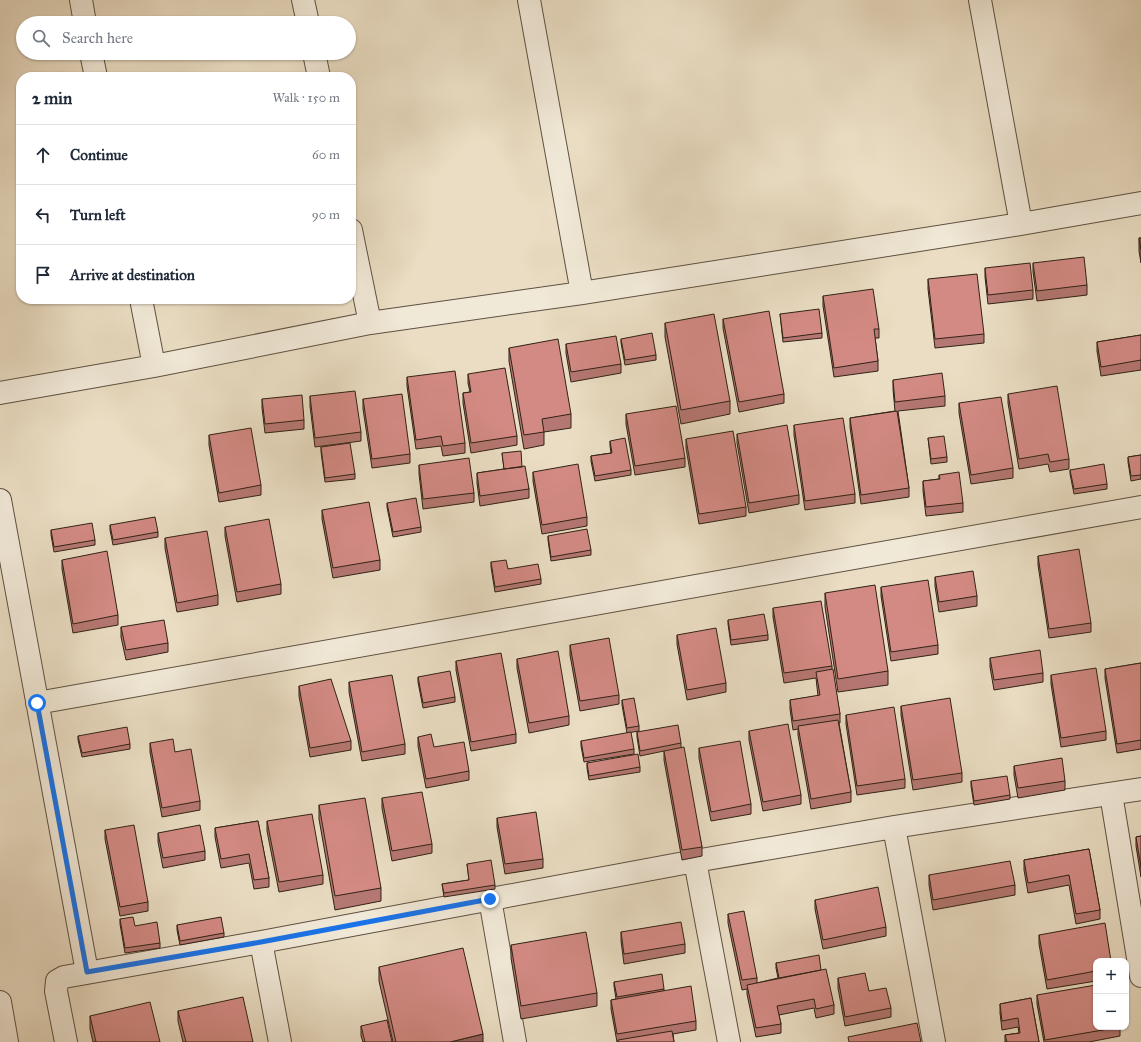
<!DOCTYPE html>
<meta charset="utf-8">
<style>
body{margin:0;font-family:"IM FELL Great Primer",serif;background:#f6f6f7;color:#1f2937}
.controls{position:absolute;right:12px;bottom:12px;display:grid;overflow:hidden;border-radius:8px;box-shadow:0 1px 3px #0004}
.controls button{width:36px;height:36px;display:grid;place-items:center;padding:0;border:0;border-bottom:1px solid #e0e1e3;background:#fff;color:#1f2937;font:20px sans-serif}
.stop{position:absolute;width:12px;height:12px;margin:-9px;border:3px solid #1a73e8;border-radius:50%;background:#fff}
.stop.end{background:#1a73e8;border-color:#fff;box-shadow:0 1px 4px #0008}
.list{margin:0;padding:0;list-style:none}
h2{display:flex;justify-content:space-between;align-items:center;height:52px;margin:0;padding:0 16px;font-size:17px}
h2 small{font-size:13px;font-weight:400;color:#747a83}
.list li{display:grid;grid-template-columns:26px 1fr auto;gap:12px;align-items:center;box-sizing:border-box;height:60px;padding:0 16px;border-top:1px solid #e0e1e3}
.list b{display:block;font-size:15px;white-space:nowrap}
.list em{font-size:13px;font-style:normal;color:#747a83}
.icon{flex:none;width:22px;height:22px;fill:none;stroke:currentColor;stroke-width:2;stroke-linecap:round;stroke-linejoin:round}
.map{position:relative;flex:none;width:1141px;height:1042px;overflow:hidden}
.search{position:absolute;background:#fff;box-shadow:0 1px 3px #0004;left:16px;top:16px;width:340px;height:44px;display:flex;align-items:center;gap:10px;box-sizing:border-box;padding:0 14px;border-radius:22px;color:#747a83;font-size:15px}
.panel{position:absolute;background:#fff;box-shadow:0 1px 3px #0004;left:16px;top:72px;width:340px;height:232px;border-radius:16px}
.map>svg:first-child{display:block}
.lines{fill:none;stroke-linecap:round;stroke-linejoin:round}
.minor-casing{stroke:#5e5141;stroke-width:24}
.minor{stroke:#f1e9d8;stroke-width:22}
.wall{fill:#b57772;stroke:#302216}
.shaded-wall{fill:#94615c;stroke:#302216}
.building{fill:#d38a84;stroke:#302216}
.route{stroke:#1a73e8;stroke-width:5}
</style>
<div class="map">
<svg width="1141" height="1042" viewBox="0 0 1141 1042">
<rect width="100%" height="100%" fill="#eaddc3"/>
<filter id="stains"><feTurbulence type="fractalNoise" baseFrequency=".005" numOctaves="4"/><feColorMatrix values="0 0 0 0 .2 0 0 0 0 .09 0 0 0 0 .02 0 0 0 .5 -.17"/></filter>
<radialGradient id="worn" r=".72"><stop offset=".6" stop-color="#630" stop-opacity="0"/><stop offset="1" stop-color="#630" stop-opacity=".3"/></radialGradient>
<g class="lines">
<g class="minor-casing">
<path id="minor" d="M81,0l4,23
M303,0l5,23
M529,0l53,293
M980,0l41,224
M91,53l5,24
M314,53l5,24
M351,230l19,93
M141,299l13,67
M0,393l154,-27 216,-43 212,-30 439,-69 120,-21
M0,500l87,472
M37,703l1104,-196
M1111,794l30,182
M894,827l40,215
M695,861l34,181
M490,899l25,143
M261,942l19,100
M0,1002l7,40
M66,1042l-10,-51 1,-10 7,-4 197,-35 434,-81 199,-34 247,-38"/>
</g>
<use href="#minor" class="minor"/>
</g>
<path class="wall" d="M1139,238h2v25l-2,-12z
M1033,263l54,22v10l-50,6 -4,-29z
M985,268l48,22v9l-45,5 -3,-27z
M928,279l56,55v9l-49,5 -7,-59z
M823,296l56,33v9h-4l3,23v10l-44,6 -11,-71z
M780,314l42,19v5l-39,4z
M723,319l61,75v9l-45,9 -16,-84z
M665,323l65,78v13l-49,10 -16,-87z
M1141,335v35l-40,6 -4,-25v-9z
M621,339l35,16v5l-31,5 -4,-22z
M566,344l55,20v9l-50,9 -5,-29z
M509,348l62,66v14l-27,4v13l-20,4 -15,-88z
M468,374l49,62v9l-46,8 -8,-50v-10l7,-1 -2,-9z
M407,377l58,66v10l-22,3 -2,-10 -25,3 -9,-63z
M893,380l52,16v10l-47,5 11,77v9l-48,7 -11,-77v-9l45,-7 -2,-22z
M1008,394l61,65v10l-19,3 -2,-8 -29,5 -11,-66z
M310,396l51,36v9l-46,6 -5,-41z
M262,399l42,21v9l-39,4 -3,-25z
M363,399l47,55v9l-38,5 -9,-59z
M959,403l54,65v10l-42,6 -12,-71z
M626,414l59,44v9l-50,8 -9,-51z
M794,425l61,69v9l-50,7 -11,-75z
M737,434l62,61v9l-50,9 -12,-70z
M209,435l52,50v10l-42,7 -10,-57z
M928,438l19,19v5l-16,2z
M686,439l60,68v9l-47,8 -13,-76z
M610,441l21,29v5l-36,6 -4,-20v-5l20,-3 -1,-7z
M321,447l34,27v5l-30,3 -4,-30z
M502,453l20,14 7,22v9l-49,8 -3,-23v-10l27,-4z
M1141,455v24l-10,2 -3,-19v-5z
M419,465l55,28v9l-51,7 -4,-35z
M1070,470l37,14v5l-33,5 -4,-20z
M533,472l54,45v9l-45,8 -9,-53z
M939,475l24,28v9l-37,4 -3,-25v-10l16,-2z
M387,503l34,24v5l-28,5 -6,-30z
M322,510l58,50v10l-47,8 -11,-59z
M110,525l48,7v5l-45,8 -3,-15z
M225,527l56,57v10l-44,8 -12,-66z
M51,530l44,10v5l-41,7 -3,-17z
M548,536l43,14v5l-40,6 -3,-21z
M165,538l53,57v10l-41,7 -12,-64z
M1038,556l53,67v9l-42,6 -11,-73z
M62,560l56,55v10l-45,8 -11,-64z
M491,562l17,7 33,10v5l-46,8 -4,-25z
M935,577l42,19v10l-38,6 -4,-26z
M881,587l57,58v9l-47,7 -10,-65z
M825,593l63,78v14l-50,7 -13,-85z
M773,608l59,58v3l8,45v9h-1l12,69v10l-40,7 -13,-74v-6l-5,1 -3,-21v-9l28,-4 -2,-18 -32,5 -11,-66z
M728,620l40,15v5l-37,5 -3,-21z
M121,627l47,16v9l-42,8 -5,-23z
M677,635l49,48v9l-39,8 -10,-56z
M570,645l49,50v9l-39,7 -10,-56z
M990,658l53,15v9l-49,8 -4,-23z
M517,659l52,57v9l-40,8 -12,-65z
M456,661l60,73v9l-45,8 -15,-81z
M1141,663v86l-24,4 -12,-75v-9z
M1051,675l55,56v9l-45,7 -10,-63z
M418,677l37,20v5l-32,6 -5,-26z
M349,682l56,62v10l-43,7 -13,-69z
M299,686l52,55v9l-41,7 -11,-61z
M622,700l17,26v5l-12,2 -5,-28z
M901,706l61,67v9l-49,8 -12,-75z
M846,715l59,64v9l-48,7 -11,-71z
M749,731l52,64v9l-38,7 -14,-71z
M637,732l44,11v5l21,99v9l-20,4 -18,-100v-9l-24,5 -3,-19z
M78,736l52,8v5l-48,8 -4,-17z
M418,737l51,34v9l-43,8 -8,-42z
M581,741l53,8v5l-50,8 -3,-16z
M150,743l25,9 25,49v9l-38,7 -12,-65z
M699,748l52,56v10l-40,7 -12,-63z
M587,763l53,4v5l-51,8 -2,-12z
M1014,766l51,15v9l-47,8 -4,-23z
M971,781l39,14v4l-36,6 -3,-19z
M382,798l50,46v9l-40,8 -10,-53z
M319,805l62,83v13l-46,9 -16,-91z
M497,818l46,41v9l-38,6 -8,-47z
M258,821l11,57v9l-15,2 -5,-26 -28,5 -6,-31v-9z
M267,821l56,54v9l-44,8 -12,-61z
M105,830l43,72v9l-28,5 -15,-77z
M158,833l47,18v9l-42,8 -5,-26z
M1141,836v41l-5,-31v-9z
M1089,849l11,61v9l-24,5 -7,-39 -41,8 -4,-23v-10z
M467,864l28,21v4l-51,8 -2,-13 27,-4z
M929,875l86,10v10l-82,15 -4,-25z
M815,900l71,27v9l-63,13 -8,-40z
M728,914l29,64v5l21,-5 -2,-10v-5l45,7 13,35v9l-18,4 -2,-10 -35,7 2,9v9l-25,4 -9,-43v-5l-5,1 -14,-67z
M120,919l40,24v5l-35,5 -5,-29z
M177,925l47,8v4l-44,8 -3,-15z
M621,932l64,12v9l-61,11 -3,-23z
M1039,935l57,26v20l-49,8 -8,-45z
M511,945l86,48v13l-76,13 -10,-61z
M379,967l104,75h-90l-14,-61z
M838,978l53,30v9l-46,9 -7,-38z
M614,982l50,7v2l32,30v9l-23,4 1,8h-57l-6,-33v-9l5,-1 -2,-13z
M1037,995l83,32v9l-31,6h-45l-7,-38z
M1031,998l8,44h-34v-7l14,-2 -1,-6 -16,3 -2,-17v-9z
M178,1011l75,31h-70l-5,-21z
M90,1016l70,26h-67l-3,-13z
M361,1026l31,16h-29l-2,-6z"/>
<path class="shaded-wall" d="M483,1034v8h-33z"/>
<path class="building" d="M1139,238h2v12z
M1084,257l3,28 -50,6 -4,-28z
M1030,263l3,27 -45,5 -3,-27z
M977,274l7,60 -49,5 -7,-60z
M873,289l6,40h-5l4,32 -44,7 -11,-72z
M819,309l3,24 -39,5 -3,-24z
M769,311l15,83 -45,8 -16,-83z
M714,314l16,87 -49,9 -16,-87z
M652,333l4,22 -31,5 -4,-21z
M1141,335v25l-40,7 -4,-25z
M616,336l5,28 -50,8 -5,-28z
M558,339l13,75 -29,5 2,13 -20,3 -15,-87z
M505,368l12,68 -46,7 -8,-50 8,-1 -3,-18z
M455,371l10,72 -22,3 -2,-10 -25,4 -9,-63z
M942,373l3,23 -50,6 -2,-22z
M1057,386l12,73 -19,3 -2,-8 -29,5 -11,-65z
M355,391l6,41 -46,6 -5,-42z
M402,394l8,60 -38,5 -9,-60z
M302,395l2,25 -39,4 -3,-25z
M1001,397l12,71 -42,7 -12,-72z
M676,406l9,52 -50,8 -9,-52z
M897,411l12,77 -48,7 -11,-77z
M843,418l12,76 -50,7 -11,-76z
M787,425l12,70 -50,8 -12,-69z
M251,428l10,57 -42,8 -10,-58z
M733,431l13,76 -47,7 -13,-75z
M944,436l3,21 -16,2 -3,-21z
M625,438l6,32 -36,6 -4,-20 21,-3 -2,-12z
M350,443l5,31 -30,4 -4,-31z
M521,451l1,16 -18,2 -2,-16z
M1141,455v20l-10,1 -3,-19z
M469,458l5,35 -51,6 -4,-34z
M578,464l9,53 -45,8 -9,-53z
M1104,464l3,20 -33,5 -4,-19z
M525,466l4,23 -49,7 -3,-23z
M959,472l4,31 -37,4 -3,-26 17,-2 -1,-4z
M416,498l5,29 -28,5 -6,-29z
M369,502l11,58 -47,8 -11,-58z
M155,517l3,15 -45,8 -3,-15z
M269,519l12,65 -44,8 -12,-65z
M92,523l3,17 -41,7 -3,-17z
M587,529l4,21 -40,7 -3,-21z
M207,531l11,64 -41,8 -12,-65z
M1079,549l12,74 -42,6 -11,-73z
M107,551l11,64 -45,9 -11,-64z
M506,560l2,9 30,-5 3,15 -46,8 -4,-25z
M973,571l4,25 -38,6 -4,-25z
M928,580l10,65 -47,7 -10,-65z
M875,585l13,86 -50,8 -13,-86z
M821,601l11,65 -48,7 -11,-65z
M764,614l4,21 -37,5 -3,-20z
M164,620l4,23 -42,7 -5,-23z
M716,628l10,55 -39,7 -10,-55z
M609,638l10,57 -39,6 -10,-56z
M1040,650l3,23 -49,7 -4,-22z
M558,651l11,65 -40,7 -12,-64z
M501,653l15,81 -45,8 -15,-81z
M1141,663v77l-24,4 -12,-75z
M1096,668l10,63 -45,7 -10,-63z
M833,669l7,45 -47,7 -3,-21 30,-5 -4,-23z
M450,671l5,26 -32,6 -5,-26z
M392,675l13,69 -43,8 -13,-70z
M331,679l20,62 -41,7 -11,-62z
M634,698l5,28 -12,2 -5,-28z
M950,698l12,75 -49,7 -12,-74z
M894,707l11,72 -48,7 -11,-71z
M838,720l13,72 -40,7 -13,-73z
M788,724l13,71 -38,7 -14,-71z
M678,725l3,18 -41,8 -3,-19z
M127,727l3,17 -48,9 -4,-17z
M631,732l3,17 -50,9 -3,-17z
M431,734l3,13 30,-5 5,29 -43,8 -8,-42z
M173,739l2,13 16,-3 9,52 -38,7 -12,-65z
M740,741l11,63 -40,8 -12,-64z
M684,747l18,100 -20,3 -18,-99z
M638,754l2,13 -51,9 -2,-13z
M1062,758l3,23 -47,7 -4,-22z
M1007,776l3,19 -36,6 -3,-20z
M422,792l10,52 -40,7 -10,-53z
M365,798l16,90 -46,8 -16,-91z
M536,812l7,47 -38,5 -8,-46z
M312,814l11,61 -44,7 -12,-61z
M258,821l11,57 -15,2 -5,-26 -28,5 -6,-31z
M134,825l14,77 -28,5 -15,-77z
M200,825l5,26 -42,7 -5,-25z
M1141,836v31l-5,-30z
M1089,849l11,61 -24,4 -7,-39 -41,8 -4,-23z
M491,860l4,25 -51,8 -2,-9 27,-4 -2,-16z
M1010,861l5,24 -82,15 -4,-25z
M878,887l8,40 -63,13 -8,-40z
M744,911l13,67 -15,2 -14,-66z
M133,917l2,9 22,-4 3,21 -35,5 -5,-29z
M221,917l3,16 -44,8 -3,-16z
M681,922l4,22 -61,10 -3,-22z
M1105,923l6,38h-15v10l-49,9 -8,-45z
M586,932l11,61 -76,13 -10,-61z
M463,948l20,86 -33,8h-54l-17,-75z
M819,955l2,15 -42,8 -3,-15z
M826,969l8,36 -18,4 -2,-10 -37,7 4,18 -25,4 -9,-43z
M865,973l4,18 17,-3 5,20 -46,9 -7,-39z
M662,974l2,15 -47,8 -3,-15z
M1096,985v42h24l-75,13 -8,-45z
M691,986l5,35 -79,13 -6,-34z
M243,997l10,45h-67l-8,-31z
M1031,998l8,44h-32l-2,-7 15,-2 -2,-15 -16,3 -2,-17z
M150,1002l10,40h-64l-6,-26z
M387,1020l5,22h-27l-4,-16z
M917,1023l4,19h-72l-1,-5z
M672,1031l2,11h-56v-2z"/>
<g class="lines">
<path class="route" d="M37,703l50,269 174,-30 229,-43"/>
</g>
<rect width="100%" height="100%" filter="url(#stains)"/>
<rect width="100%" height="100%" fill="url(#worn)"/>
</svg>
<div class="controls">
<button>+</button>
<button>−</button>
</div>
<div class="stop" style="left:37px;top:703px"></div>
<div class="stop end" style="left:490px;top:899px"></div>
<div class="search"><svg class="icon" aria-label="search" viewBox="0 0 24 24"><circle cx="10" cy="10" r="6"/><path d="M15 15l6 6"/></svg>Search here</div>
<section class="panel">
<h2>2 min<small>Walk · 150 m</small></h2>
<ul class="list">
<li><svg class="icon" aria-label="ahead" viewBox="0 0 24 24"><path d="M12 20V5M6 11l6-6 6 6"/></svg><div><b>Continue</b></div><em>60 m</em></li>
<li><svg class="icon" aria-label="left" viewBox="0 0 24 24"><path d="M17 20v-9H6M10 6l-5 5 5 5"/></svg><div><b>Turn left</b></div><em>90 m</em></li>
<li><svg class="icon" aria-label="arrive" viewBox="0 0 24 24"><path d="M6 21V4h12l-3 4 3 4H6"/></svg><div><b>Arrive at destination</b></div></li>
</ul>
</section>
</div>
